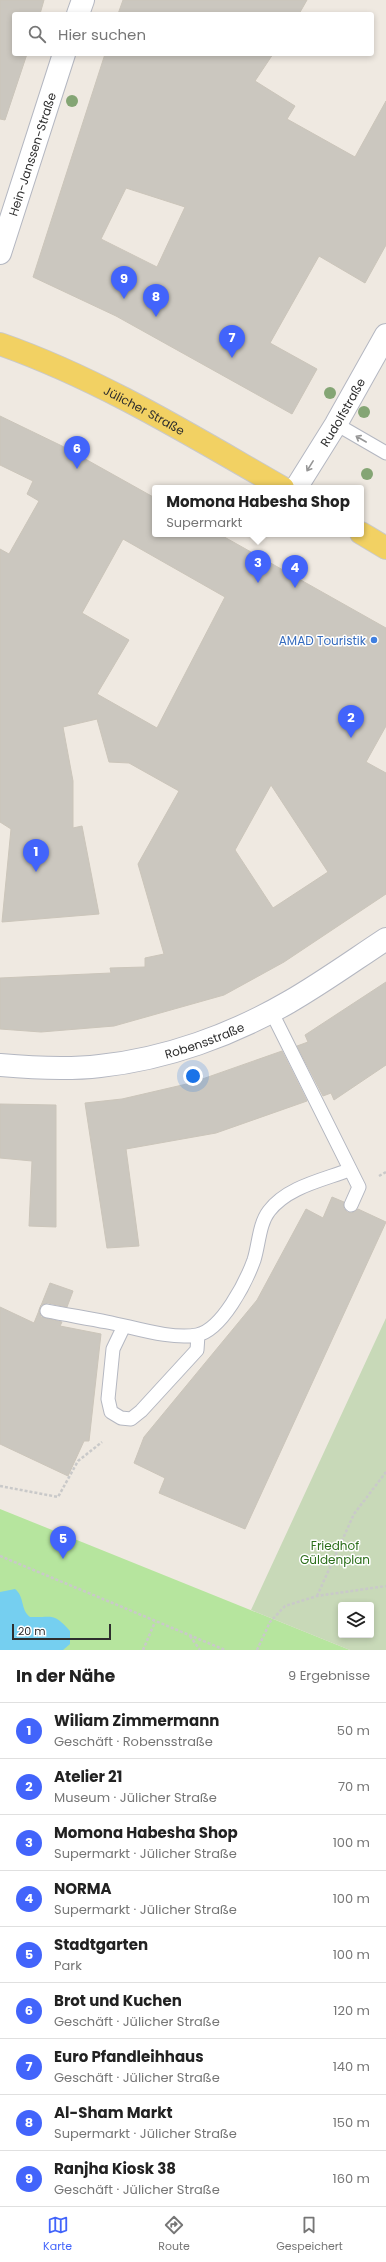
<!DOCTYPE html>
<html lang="de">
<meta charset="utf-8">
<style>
body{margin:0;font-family:Poppins,sans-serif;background:#f2f2f2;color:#222}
.controls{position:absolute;right:12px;bottom:12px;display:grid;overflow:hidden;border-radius:4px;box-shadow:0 2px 6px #0003}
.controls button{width:36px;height:36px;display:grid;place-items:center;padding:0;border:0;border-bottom:1px solid #e0e0e0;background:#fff;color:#222;font:20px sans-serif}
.scale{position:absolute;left:12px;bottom:10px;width:99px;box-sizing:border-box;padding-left:4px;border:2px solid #2e2e2e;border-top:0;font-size:11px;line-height:14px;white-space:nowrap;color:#2e2e2e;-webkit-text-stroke:3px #fff;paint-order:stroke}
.you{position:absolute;left:193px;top:1076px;width:14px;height:14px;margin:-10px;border:3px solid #fff;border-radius:50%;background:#1a73e8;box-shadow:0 0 0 6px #1a73e833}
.badge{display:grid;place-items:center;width:26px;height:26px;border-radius:50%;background:#4264fb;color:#fff;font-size:13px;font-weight:700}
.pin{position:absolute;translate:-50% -33px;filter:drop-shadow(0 1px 2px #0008)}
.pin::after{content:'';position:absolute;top:21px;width:14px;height:12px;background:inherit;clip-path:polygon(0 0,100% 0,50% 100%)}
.popup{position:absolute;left:152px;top:485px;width:212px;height:52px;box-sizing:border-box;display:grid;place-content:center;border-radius:4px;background:#fff;filter:drop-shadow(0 1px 3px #0005);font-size:13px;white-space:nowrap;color:#767676}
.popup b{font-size:15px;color:#222}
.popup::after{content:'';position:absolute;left:50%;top:100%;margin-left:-8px;border:8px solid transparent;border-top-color:#fff}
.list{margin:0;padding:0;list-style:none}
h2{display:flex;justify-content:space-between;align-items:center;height:52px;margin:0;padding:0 16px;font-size:17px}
h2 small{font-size:13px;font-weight:400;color:#767676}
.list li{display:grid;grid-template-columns:26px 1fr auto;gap:12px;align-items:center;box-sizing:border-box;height:56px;padding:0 16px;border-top:1px solid #e0e0e0}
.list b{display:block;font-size:15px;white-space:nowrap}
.list p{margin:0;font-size:13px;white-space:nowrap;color:#767676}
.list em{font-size:13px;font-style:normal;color:#767676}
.icon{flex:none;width:22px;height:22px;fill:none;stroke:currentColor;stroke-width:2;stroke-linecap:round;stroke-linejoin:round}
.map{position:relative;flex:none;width:386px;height:1650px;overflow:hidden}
.search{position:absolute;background:#fff;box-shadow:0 2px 6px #0003;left:12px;right:12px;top:12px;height:44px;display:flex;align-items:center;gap:10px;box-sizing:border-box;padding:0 14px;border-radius:4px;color:#767676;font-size:15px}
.sheet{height:556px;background:#fff}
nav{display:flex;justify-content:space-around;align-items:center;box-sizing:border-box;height:56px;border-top:1px solid #e0e0e0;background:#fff;font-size:11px;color:#767676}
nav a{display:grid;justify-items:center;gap:2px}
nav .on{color:#4264fb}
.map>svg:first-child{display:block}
.green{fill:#b6e59e}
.cemetery{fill:#c8d9b8;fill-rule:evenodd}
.water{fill:#75cff0}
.building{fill:#cbc7bf;stroke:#cbc5ba;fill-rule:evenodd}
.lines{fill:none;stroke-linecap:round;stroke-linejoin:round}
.service-casing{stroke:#b4b7c1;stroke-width:15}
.minor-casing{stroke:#b4b7c1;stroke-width:24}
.primary-casing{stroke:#c9c9c9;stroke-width:24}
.path{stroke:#c9c9c9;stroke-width:2.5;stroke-dasharray:3 2;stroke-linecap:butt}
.service{stroke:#fff;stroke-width:13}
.minor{stroke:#fff;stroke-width:22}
.primary{stroke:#f2d163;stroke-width:22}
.tree{fill:#84a574}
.oneway{stroke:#969696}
.shop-dot{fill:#3f7fe0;stroke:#fff;stroke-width:1.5}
.labels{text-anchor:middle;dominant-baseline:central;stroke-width:3;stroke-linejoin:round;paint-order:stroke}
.street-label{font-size:12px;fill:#2e2e2e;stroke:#fff}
.shop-label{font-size:12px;fill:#366cbe;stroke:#fff;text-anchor:end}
.park-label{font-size:12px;fill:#2c6e1b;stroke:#fff}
</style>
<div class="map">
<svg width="386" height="1650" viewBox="0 0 386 1650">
<rect width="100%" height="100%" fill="#efe9e1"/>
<path class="green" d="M0,1509l350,141h-350z"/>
<path class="cemetery" d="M386,1318v332h-36l-99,-40zM341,1605h30v30h-30z"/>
<path class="water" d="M15,1589c10,8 5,20 15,28 23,1 23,-5 40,14v13l-7,6h-63v-58z"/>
<path class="building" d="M0,0h44l-4,14h-26v40h13l-22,66 -5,-1z
M123,0h184l-8,14h-181z
M105,54h168l-18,27 40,25 -8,13 68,38 31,-56v144l-21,38 -46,-27 -49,87 47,26 -25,45 -176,-98 -83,-39zM126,188l59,19 -28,60 -56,-28z
M0,416l62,30 93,52v36h64l167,94v98l-20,36 20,11v121l-102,68 -60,33 -110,31 -73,6 -41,-3v-51l111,-5 -1,-5 35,-1v-9l19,-4 -26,-90 41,-73 -50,-28 -20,-1 -12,-43 -34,8 10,54v47l9,-2 17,88 -97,8 9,-93 -11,-7v-273l9,5 30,-53 -12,-7 6,-13 -33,-16zM123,539l102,58 -68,131 -60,-34 32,-54 -47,-27zM271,785l57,87 -55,36 -38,-58z
M386,982v83l-52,35 -3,-7 -8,3 -26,-50 11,-4 -3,-7z
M282,1051l25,50 -91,32 -90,16 13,97 -32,2 -22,-145 37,-4 69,-16z
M0,1104l56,1v122l-27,-1 3,-65 -32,-3z
M332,1197l12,5v7l3,3 5,1 6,-4 28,13 -141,307 -86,-36 6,-15 -31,-15 10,-26 113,-137 49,-91 17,9z
M50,1283l23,8 -6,16 -19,-4 -7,2 -2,5 2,7 21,5 -2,4 41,8 -12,107h-5l-16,35 -68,-32v-137l34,16z"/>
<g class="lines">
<g class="service-casing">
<path id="service" d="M336,424l50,29
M271,1011l88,176 -8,18
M47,1311c20,4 40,7 60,11 26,5 64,18 90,13 25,-5 49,-53 57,-75 5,-16 5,-36 15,-49 18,-24 54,-31 80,-41
M124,1326l-11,23 -5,50 3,13 10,6 10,1 10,-8 56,-61 1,-15"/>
</g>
<g class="minor-casing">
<g id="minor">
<path d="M78,14l5,-14"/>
<path id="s1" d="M0,253l64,-199"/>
<path id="s2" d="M296,488l40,-64 50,-89"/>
<path id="s3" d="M0,1065c33,3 67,5 100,1 66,-7 132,-31 189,-64 33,-19 65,-42 97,-63"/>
</g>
</g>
<g class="primary-casing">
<g id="primary">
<path id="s4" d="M0,344c100,35 192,92 283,144"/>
<path d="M361,533l25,15"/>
</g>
</g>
<path class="path" d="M379,1176l7,-4
M0,1486l58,11 20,-36 24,-19
M0,1556l225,94
M317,1596l37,-82 32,-42
M190,1636l10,14
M143,1650l12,-28
M257,1650l13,-28 15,-16 32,-10 69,-10"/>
<use href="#service" class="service"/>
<use href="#minor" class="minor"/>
<use href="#primary" class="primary"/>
</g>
<g class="tree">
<circle cx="72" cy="101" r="6"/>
<circle cx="330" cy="393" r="6"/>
<circle cx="364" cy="412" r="6"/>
<circle cx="367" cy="474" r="6"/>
</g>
<defs><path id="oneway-shaft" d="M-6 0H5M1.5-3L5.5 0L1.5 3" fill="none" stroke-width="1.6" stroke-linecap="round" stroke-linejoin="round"/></defs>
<g class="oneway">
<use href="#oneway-shaft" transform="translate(361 439) rotate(-150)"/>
<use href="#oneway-shaft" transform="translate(310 466) rotate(122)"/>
</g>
<circle class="shop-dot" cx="374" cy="640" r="4"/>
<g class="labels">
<g class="street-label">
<text stroke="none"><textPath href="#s1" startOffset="104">Hein-Janssen-Straße</textPath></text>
<text stroke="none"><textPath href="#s4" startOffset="159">Jülicher Straße</textPath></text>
<text stroke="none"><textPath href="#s2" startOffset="89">Rudolfstraße</textPath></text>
<text stroke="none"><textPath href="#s3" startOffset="208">Robensstraße</textPath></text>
</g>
<g class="shop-label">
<text x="366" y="640">AMAD Touristik</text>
</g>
<g class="park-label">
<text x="335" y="1545">Friedhof<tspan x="335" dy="14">Güldenplan</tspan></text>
</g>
</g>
</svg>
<div class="controls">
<button><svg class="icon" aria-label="layers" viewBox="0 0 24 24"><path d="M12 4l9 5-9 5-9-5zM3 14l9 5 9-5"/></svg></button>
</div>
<div class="scale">20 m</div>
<div class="you"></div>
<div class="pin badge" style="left:36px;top:872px">1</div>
<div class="pin badge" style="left:351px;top:738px">2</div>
<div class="pin badge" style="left:258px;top:583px">3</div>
<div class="popup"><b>Momona Habesha Shop</b>Supermarkt</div>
<div class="pin badge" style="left:295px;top:588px">4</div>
<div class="pin badge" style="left:63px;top:1559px">5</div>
<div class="pin badge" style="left:77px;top:469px">6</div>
<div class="pin badge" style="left:232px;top:358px">7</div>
<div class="pin badge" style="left:156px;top:317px">8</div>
<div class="pin badge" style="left:124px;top:299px">9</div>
<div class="search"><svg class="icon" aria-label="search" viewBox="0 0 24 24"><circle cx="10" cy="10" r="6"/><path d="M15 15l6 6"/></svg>Hier suchen</div>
</div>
<section class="sheet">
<h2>In der Nähe<small>9 Ergebnisse</small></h2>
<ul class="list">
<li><span class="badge">1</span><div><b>Wiliam Zimmermann</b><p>Geschäft · Robensstraße</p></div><em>50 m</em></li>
<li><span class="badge">2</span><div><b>Atelier 21</b><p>Museum · Jülicher Straße</p></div><em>70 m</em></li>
<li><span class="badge">3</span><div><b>Momona Habesha Shop</b><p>Supermarkt · Jülicher Straße</p></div><em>100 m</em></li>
<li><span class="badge">4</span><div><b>NORMA</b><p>Supermarkt · Jülicher Straße</p></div><em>100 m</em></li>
<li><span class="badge">5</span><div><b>Stadtgarten</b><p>Park</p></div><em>100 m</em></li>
<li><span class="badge">6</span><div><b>Brot und Kuchen</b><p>Geschäft · Jülicher Straße</p></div><em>120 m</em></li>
<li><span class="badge">7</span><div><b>Euro Pfandleihhaus</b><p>Geschäft · Jülicher Straße</p></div><em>140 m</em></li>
<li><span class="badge">8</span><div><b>Al-Sham Markt</b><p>Supermarkt · Jülicher Straße</p></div><em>150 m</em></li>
<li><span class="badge">9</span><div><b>Ranjha Kiosk 38</b><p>Geschäft · Jülicher Straße</p></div><em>160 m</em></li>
</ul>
</section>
<nav>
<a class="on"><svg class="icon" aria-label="map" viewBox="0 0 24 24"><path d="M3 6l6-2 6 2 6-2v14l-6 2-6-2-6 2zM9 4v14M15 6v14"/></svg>Karte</a>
<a><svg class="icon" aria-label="directions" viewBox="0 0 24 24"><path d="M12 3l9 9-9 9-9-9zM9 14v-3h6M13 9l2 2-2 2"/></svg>Route</a>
<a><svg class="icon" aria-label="saved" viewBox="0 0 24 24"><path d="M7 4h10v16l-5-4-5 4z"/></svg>Gespeichert</a>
</nav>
